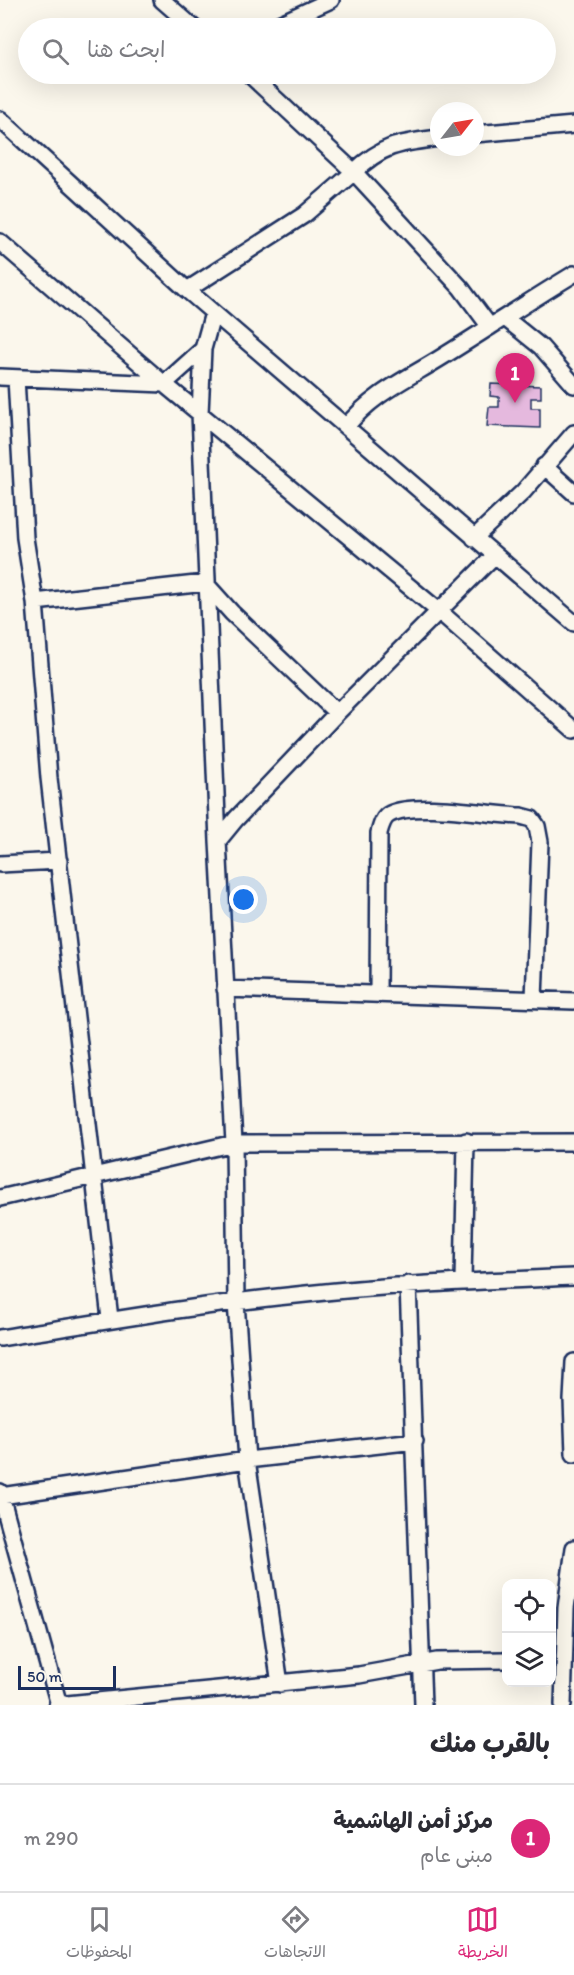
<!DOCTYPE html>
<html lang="ar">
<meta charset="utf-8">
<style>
body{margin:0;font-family:Itim,"Playpen Sans Arabic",sans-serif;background:#f7f7f7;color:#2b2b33;direction:rtl}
.controls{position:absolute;right:18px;bottom:18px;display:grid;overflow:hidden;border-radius:12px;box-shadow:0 6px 24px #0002}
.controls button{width:54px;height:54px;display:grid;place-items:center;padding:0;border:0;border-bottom:2px solid #e1e1e2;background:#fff;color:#2b2b33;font:30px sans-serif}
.compass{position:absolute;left:430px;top:102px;width:54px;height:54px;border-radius:50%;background:#fff;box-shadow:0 6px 24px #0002;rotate:59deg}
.scale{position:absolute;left:18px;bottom:15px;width:98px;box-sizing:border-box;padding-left:6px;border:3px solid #1b2f5e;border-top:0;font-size:16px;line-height:21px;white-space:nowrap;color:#1b2f5e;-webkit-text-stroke:4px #fbf7ec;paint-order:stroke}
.you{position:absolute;left:244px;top:900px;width:21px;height:21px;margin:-15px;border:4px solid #fff;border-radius:50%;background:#1a73e8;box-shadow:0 0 0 9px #1a73e833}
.badge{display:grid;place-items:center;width:39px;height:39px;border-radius:50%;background:#db2777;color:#fff;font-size:20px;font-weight:700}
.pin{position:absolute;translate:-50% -50px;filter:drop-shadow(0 2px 3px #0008)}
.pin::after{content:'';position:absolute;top:32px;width:21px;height:18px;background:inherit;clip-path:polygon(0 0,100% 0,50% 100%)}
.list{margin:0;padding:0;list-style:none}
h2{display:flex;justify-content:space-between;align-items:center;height:78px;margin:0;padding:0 24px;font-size:26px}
h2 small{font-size:20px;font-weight:400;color:#7c7c81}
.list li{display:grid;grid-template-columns:39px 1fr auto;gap:18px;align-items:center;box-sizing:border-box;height:108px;padding:0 24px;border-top:2px solid #e1e1e2}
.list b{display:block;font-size:22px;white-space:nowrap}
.list p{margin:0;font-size:20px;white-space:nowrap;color:#7c7c81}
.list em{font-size:20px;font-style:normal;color:#7c7c81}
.icon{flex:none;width:33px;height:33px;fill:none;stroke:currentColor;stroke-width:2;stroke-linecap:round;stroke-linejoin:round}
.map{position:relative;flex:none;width:574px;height:1705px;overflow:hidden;direction:ltr}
.search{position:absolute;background:#fff;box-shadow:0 6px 24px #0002;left:18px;right:18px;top:18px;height:66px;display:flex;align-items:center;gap:15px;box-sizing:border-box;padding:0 21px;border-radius:33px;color:#7c7c81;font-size:22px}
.sheet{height:186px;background:#fff}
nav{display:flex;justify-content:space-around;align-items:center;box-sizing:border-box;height:84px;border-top:2px solid #e1e1e2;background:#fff;font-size:16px;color:#7c7c81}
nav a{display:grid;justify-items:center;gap:3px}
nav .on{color:#db2777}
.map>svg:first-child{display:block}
.building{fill:#e5b9de;stroke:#1b2f5e;stroke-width:1.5}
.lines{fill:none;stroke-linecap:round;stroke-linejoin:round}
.minor-casing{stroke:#1b2f5e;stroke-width:20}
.minor{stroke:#fbf7ec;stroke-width:15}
</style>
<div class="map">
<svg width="574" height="1705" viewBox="0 0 574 1705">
<rect width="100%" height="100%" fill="#fbf7ec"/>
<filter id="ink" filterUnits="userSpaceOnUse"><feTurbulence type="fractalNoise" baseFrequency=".0167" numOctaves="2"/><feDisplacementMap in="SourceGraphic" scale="12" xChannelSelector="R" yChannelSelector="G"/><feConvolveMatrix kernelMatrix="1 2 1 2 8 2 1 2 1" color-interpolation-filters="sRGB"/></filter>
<g filter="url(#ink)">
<path class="building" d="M491,384l50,2v12h-10v10h9v20l-53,-2 2,-19h10v-10l-9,-1z"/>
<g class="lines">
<g class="minor-casing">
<path id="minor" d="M162,0l32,28
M270,28l61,-28
M0,119l187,171 387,333
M475,134l99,-9
M439,138c-38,5 -56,6 -85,34l107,116 29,39
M0,242l164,142 276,228 134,118
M187,290l117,-75 50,-43 -105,-98
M213,313l-10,36 -3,64 18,428
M505,318l36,29 33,38
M0,377l164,7 39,-35
M16,378l9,160 10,64 14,176 61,541
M346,427c26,-33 61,-48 96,-70 44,-27 87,-56 132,-83
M544,466l30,27
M474,538l49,-46 51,-59
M35,602l170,-19 27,30 105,100
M0,864l59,-3
M225,989l349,12
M378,994l1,-161c2,-7 4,-16 11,-19 26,-13 100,1 131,2l11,3 5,7 3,16 -6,157
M0,1198l234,-55 340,-1
M463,1280l3,-139
M408,1284l15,421
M0,1338c102,-16 203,-34 306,-44 89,-10 178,-13 268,-17
M574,1362l-2,38 2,54
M0,1492l59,213
M1,1496l246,-36 168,-19
M280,1684l-33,-224 -11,-158 -2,-159 -16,-302 18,-22 101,-106 157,-157
M57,1705l302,-30 78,-14 69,-1
M563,1705l3,-97 8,-60"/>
</g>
<use href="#minor" class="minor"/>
</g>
</g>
</svg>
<div class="controls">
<button><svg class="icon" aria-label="locate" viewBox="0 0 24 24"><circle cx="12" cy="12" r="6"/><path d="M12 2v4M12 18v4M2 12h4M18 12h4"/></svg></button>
<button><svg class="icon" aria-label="layers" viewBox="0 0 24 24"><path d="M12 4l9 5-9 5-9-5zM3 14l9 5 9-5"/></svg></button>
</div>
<svg class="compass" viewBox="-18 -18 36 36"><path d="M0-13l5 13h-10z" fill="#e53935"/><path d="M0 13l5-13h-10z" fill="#7c7c81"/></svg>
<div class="scale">50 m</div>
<div class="you"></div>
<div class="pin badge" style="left:515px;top:403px">1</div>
<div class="search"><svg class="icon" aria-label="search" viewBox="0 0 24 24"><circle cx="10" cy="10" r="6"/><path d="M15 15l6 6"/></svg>ابحث هنا</div>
</div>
<section class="sheet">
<h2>بالقرب منك<small></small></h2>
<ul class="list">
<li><span class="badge">1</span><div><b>مركز أمن الهاشمية</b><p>مبنى عام</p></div><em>290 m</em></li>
</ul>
</section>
<nav>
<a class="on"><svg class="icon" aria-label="map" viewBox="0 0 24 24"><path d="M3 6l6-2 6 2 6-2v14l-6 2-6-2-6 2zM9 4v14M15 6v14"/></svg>الخريطة</a>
<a><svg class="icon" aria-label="directions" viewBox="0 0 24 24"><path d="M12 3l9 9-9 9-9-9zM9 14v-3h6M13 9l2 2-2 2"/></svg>الاتجاهات</a>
<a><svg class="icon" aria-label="saved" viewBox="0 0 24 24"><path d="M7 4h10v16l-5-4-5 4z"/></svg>المحفوظات</a>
</nav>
